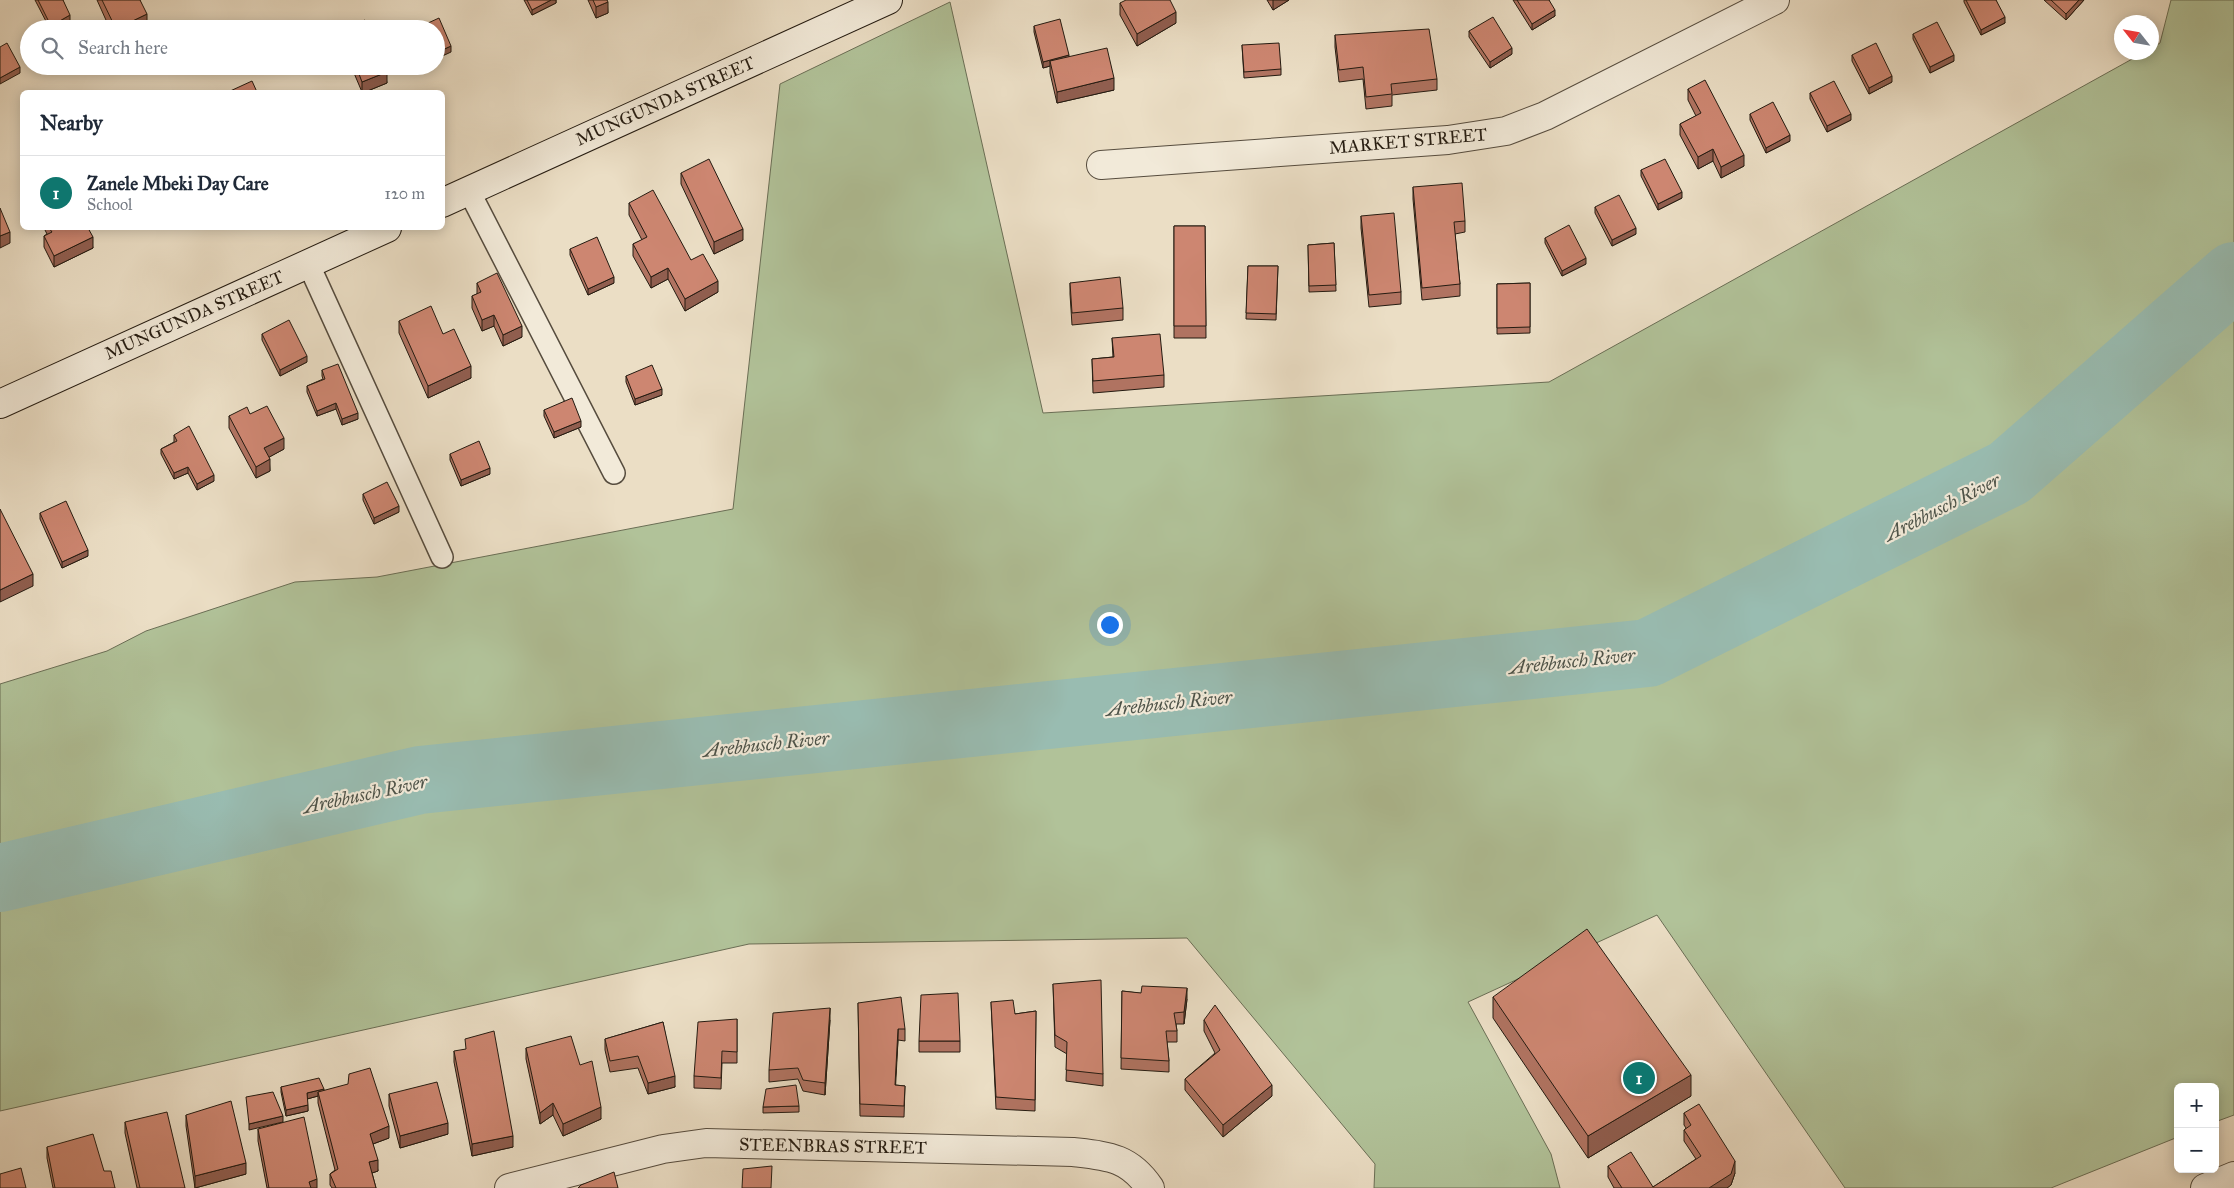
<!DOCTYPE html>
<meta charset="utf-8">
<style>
body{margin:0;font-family:"IM FELL Great Primer",serif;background:#f6f6f7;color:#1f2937}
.controls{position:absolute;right:15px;bottom:15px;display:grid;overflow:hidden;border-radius:8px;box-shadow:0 2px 12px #0003}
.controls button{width:45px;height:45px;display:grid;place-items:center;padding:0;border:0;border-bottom:1px solid #e0e1e3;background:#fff;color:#1f2937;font:25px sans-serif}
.compass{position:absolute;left:2114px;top:15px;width:45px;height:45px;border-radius:50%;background:#fff;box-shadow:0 2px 12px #0003;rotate:301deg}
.you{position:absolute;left:1109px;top:624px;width:18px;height:18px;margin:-12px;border:4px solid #fff;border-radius:50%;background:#1a73e8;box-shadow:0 0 0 8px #1a73e833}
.badge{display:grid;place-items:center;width:32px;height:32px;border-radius:50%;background:#0f766e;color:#fff;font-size:16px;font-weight:700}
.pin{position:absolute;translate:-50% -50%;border:2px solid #fff;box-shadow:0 1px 5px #0006}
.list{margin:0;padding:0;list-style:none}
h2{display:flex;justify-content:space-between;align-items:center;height:65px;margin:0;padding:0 20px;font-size:21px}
h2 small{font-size:16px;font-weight:400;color:#747a83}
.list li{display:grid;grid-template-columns:32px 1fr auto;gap:15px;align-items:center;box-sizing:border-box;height:75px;padding:0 20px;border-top:1px solid #e0e1e3}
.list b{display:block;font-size:19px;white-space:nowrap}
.list p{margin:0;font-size:16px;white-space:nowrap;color:#747a83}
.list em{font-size:16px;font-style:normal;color:#747a83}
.icon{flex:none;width:28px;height:28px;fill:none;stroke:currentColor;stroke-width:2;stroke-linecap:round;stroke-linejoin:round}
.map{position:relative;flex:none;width:2234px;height:1188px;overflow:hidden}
.search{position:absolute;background:#fff;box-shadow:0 2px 12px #0003;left:20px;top:20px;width:425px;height:55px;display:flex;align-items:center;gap:12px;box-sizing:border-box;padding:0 18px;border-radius:28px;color:#747a83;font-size:19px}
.panel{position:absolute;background:#fff;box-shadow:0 2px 12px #0003;left:20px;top:90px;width:425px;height:140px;border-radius:8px}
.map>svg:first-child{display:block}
.green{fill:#b1c299;stroke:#6a6e55}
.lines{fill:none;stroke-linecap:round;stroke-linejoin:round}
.river{stroke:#99bcb1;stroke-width:68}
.lane-casing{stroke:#564c3e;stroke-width:24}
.street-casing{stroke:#564c3e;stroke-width:30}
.secondary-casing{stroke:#241b11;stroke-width:30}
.lane{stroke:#f2ead9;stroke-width:21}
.street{stroke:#f2ead9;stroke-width:28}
.secondary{stroke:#f2ead9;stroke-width:28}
.wall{fill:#b07361;stroke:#241b11}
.shaded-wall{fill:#905e4f;stroke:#241b11}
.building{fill:#cd8671;stroke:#241b11}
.labels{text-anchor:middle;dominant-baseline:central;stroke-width:4.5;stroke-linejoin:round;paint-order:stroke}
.street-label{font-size:18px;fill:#241b11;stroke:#f2ead9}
.water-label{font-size:19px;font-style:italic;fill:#4d5349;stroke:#f2ead9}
</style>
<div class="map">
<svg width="2234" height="1188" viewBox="0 0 2234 1188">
<rect width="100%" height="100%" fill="#ebdec5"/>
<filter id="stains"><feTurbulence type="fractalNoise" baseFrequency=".004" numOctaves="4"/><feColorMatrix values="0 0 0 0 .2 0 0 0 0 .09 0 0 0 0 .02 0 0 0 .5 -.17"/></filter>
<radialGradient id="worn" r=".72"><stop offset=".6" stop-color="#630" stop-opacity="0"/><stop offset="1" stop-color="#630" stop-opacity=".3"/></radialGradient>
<path class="green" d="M2171,0h63v276l-225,197 -361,180 -1228,127 -420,98v-194l107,-33 39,-20 149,-49 82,-5 356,-68 47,-425 170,-82 93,411 506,-31 594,-329 9,-1v-4l8,-5z
M2234,279v836l-19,7v-35h-37v50l-127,51h-206l-188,-273 -189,87 83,152 9,34h-186l1,-24 -188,-226 -438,6 -749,167v-230l422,-98 1226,-126 362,-181z"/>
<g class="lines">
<path class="river" d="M0,878l420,-98 1228,-127 361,-180 225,-197"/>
<g class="lane-casing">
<path id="lane" d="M469,191l145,282
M308,263l134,294"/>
</g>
<g class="street-casing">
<path id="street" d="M1101,165l347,-25 58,-9 39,-15 230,-116
M509,1188l154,-39 43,-6 367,9c35,4 56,5 77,36
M2205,1188l29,-12"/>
</g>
<g class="secondary-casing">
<path id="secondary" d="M442,203l446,-203
M0,404l387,-176"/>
</g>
<use href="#lane" class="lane"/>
<use href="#street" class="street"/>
<use href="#secondary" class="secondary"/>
</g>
<path class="wall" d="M35,0h28l7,21 -14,8h-6z
M97,0h43l7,26 -7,3h-30z
M524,0h32v3l-24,12z
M588,0h19l1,13 -12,5z
M1267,0h22l-16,10z
M1513,0h36l6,16 -23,14z
M1964,0h32l9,23 -24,12 -17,-33z
M2044,0h40l-18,20z
M1120,3l56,20 -39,23 -17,-31z
M1034,26l35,31 45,33 -57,13 -7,-30v-7l-7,2 -9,-36z
M1469,31l43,23 -22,14 -21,-31z
M1913,34l41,27 -24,12 -17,-34z
M1335,35l102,44v11l-45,5v11l-26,3 -3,-30 -24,3 -4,-35z
M1242,45l39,24v6l-37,3z
M1852,55l40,27 -23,12 -17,-33z
M325,66h20l-17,7z
M351,66h33l3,17 -22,9h-3z
M1688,89l56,77 -23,12 -8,-17 -15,8 -18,-34v-11l16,-8 -8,-16z
M1810,93l41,27 -24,12 -17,-33z
M1750,114l40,27 -24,12 -16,-33z
M1641,170l41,28 -24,12 -17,-34z
M681,173l62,67 -29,14 -33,-70z
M1413,187l52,34v11l-10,2 5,50v12l-38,4 -9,-101z
M629,203l62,57 27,32 -33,19 -17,-32 -17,9 -18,-32v-12l9,-4 -13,-25z
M1595,207l41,27 -24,12 -17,-33z
M1361,216l40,76v12l-32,3 -8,-79z
M1174,226h31l1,112h-32z
M44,228h44l5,20 -39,19 -10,-20v-11l3,-2z
M1545,238l41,26 -24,12 -17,-33z
M1334,243l2,48 -27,1 -1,-47z
M570,249l44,34 -26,12 -18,-40z
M1248,266h30l-2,54 -30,-1z
M477,283l45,54 -19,9 -9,-20 -12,5 -10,-23v-12l5,-2z
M1070,283l53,25v12l-51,5 -2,-31z
M1530,283v50l-33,1v-50z
M399,321l44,13 28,44 -43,20 -29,-65z
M262,334l45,28 -27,14 -18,-36z
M1112,338l52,37v12l-71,6 -1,-34 21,-2z
M322,370l36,49 -16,6 -6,-16 -19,7 -10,-24v-6l16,-7 -1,-3z
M626,376l36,19 -27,10 -9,-23z
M544,410l37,17 -27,11 -10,-22z
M250,414l34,35 -15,8 1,14 -14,7 -27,-50v-12z
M174,435l40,46 -17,9 -9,-17 -14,6 -13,-25v-5l13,-7z
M450,454l40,20 -29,12 -11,-26z
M363,494l36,18 -25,12 -11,-24z
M40,513l48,43 -26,12 -22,-49z
M1053,984l50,90v12l-37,-5 1,-27 -12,-7z
M1122,991l65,8 -3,25h-8l1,7v11h-10l2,19v11l-48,-3z
M1493,997l198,99 -103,62 -95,-140z
M991,1002l24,12 21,-3 -1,100 -39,-2z
M858,1003l47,26v12l-7,-1 -3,45 10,1 -1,31 -44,-1z
M737,1019v44h-15l-1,26 -27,-1v-12z
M830,1020l-5,75 -22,-4 -5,-12 -29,3v-12z
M1204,1020l68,76 -49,41 -38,-47v-11l30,-26 -11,-22z
M663,1022l12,65 -27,7 -10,-26 -28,4 -5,-22v-11z
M919,1041h41v11h-41z
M526,1048l54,17 21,54 -38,17 -10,-21 -13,9 -14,-65z
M454,1051l59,96 -41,9 -18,-94z
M281,1087l43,3 65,48 -16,6 5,27 -6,2 4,15h-44l-2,-3v-11l5,-4 -17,-67v-7l-11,3 1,12 -22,5 -5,-24z
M389,1094l59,40 -48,14 -11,-42z
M799,1106v6l-36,1v-6z
M1684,1113l51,60 -4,12 -4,3h-113l-6,-11v-11l45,21 43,-28 -12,-18v-11l2,-2 -2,-3z
M186,1115l60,59 -51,14 -9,-62z
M125,1122l60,66h-48l-12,-55z
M258,1129l59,59h-50l-9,-47z
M47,1147l57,24 11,17h-62l-6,-30z"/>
<path class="shaded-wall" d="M551,0h5v3l-24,12v-5z
M1273,0h16l-16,10z
M2079,0h5l-18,20v-6z
M608,2v11l-12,5v-11z
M1555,10v6l-23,14v-6z
M1176,12v11l-39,23v-12z
M147,14v12l-7,3h-24z
M70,15v6l-14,8h-5v-3z
M2005,17v6l-24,12v-5z
M451,46v6l-15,7v-6z
M1512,48v6l-22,14v-6z
M1069,55v6h-19v5l-7,2v-6z
M1954,55v6l-24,12v-6z
M328,66h17l-17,7z
M20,67v6l-20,11v-6z
M387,72v11l-22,9h-3v-10z
M1892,76v6l-23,12v-6z
M1114,78v12l-57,13v-11z
M1851,114v6l-24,12v-6z
M1790,135v6l-24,12v-5z
M1713,149v12l-15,8v-12z
M1744,155v11l-23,12v-11z
M1682,192v6l-24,12v-6z
M1636,228v6l-24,12v-6z
M743,229v11l-29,14v-12z
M10,232v11l-10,5v-12z
M93,237v11l-39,19v-11z
M1586,258v6l-24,12v-5z
M668,268v11l-17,9v-11z
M614,277v6l-26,12v-6z
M718,281v11l-33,19v-12z
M494,315v11l-12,5v-11z
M522,326v11l-19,9v-11z
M307,356v6l-27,14v-6z
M471,366v12l-43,20v-12z
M662,389v6l-27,10v-6z
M336,403v6l-19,7v-5z
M358,413v6l-16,6v-6z
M581,421v6l-27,11v-6z
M284,438v11l-20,11v-12z
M270,459v12l-14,7v-11z
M188,467v6l-14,6v-6z
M490,468v6l-29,12v-6z
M214,475v6l-17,9v-6z
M399,506v6l-25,12v-6z
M88,550v6l-26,12v-6z
M33,574v12l-33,16v-12z
M1187,988v11l-3,25v-12z
M830,1008v12l-5,75v-12z
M898,1029v11l-3,57v-12z
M1691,1075v21l-103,62v-22z
M675,1076v11l-27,7v-11z
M1272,1085v11l-49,41v-12z
M324,1089v6l-6,-3v4l-11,3v-6z
M553,1103v12l-13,9v-11z
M308,1105v6l-22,5v-6z
M601,1107v12l-38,17v-12z
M283,1116v6l-34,8v-6z
M448,1123v11l-48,14v-12z
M389,1126v12l-19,7v-11z
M513,1136v11l-41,9v-12z
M378,1160v11l-9,3v-12z
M1735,1161v12l-4,12 -4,3h-18z
M246,1163v11l-51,14v-12z
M317,1179v9h-8v-6z"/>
<path class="building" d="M38,0h25l7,15 -19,11z
M102,0h38l7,14 -31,15z
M527,0h24l-19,10z
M593,0h14l1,2 -12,5z
M1126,0h44l6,12 -39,22 -17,-31z
M1517,0h32l6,10 -23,14z
M1966,0h30l9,17 -24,13z
M2051,0h28l-13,14z
M1493,17l19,31 -22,14 -21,-31z
M439,18l12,28 -15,7v-24h-21z
M1060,19l9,36 -26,7 -9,-36z
M365,20l4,9h-25z
M1937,22l17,33 -24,12 -17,-33z
M1429,29l8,50 -46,5 1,10 -26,3 -3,-30 -24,3 -4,-35z
M7,43l13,24 -20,11v-31z
M1279,43l2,26 -37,3 -2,-27z
M1876,43l16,33 -23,12 -17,-33z
M1107,48l7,30 -57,14 -7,-31z
M356,66h28l3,6 -25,10z
M1705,80l39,75 -23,12 -8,-18 -15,8 -18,-33 21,-11 -13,-24z
M252,81l5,11h-29z
M1834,81l17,33 -24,12 -17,-33z
M1773,102l17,33 -24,13 -16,-34z
M709,159l34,70 -29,13 -33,-69z
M1665,159l17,33 -24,12 -17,-34z
M1462,183l3,38 -11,1 6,62 -38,4 -9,-101z
M653,190l38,70 12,-6 15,27 -33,18 -17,-31 -17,9 -18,-33 14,-7 -18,-34z
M1619,195l17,33 -24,12 -17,-33z
M0,208l10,24 -10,4z
M1394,213l7,79 -32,3 -8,-79z
M1569,225l17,33 -24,13 -17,-33z
M1174,226h31l1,100h-32z
M49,228h39l5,9 -39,19 -10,-20 8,-4z
M597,237l17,40 -26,12 -18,-40z
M1334,243l2,42 -27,1 -1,-41z
M1248,266h30l-2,48 -30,-1z
M497,273l25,53 -19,9 -9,-20 -12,5 -10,-24 9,-4 -4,-9z
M1120,277l3,31 -51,5 -2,-30z
M1530,283v44l-33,1v-44z
M431,306l12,28 11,-5 17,37 -43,20 -29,-65z
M289,320l18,36 -27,14 -18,-36z
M1160,334l4,41 -71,6 -1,-22 22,-2 -2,-19z
M338,364l20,49 -16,6 -6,-16 -19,8 -10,-25 18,-7 -3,-9z
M652,365l10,24 -27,10 -9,-23z
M572,398l9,23 -27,11 -10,-22z
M267,406l17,32 -20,10 6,11 -14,8 -27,-51 18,-9 3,7z
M189,426l25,49 -17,9 -9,-17 -14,6 -13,-24 16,-8 -3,-6z
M479,441l11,27 -29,12 -11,-26z
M387,482l12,24 -25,12 -11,-24z
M66,501l22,49 -26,12 -22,-49z
M0,509l33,65 -33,16z
M1587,929l104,146 -103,61 -95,-139z
M1101,980l2,94 -37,-4 1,-28 -12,-7 -2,-51z
M1142,986l45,2 -3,24 -10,1 3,18h-11l3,30 -48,-3 1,-67 19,2z
M958,993l2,48h-41l2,-46z
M901,997l4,32h-7l-3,56 10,1 -1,20 -44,-2 -2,-101z
M1013,1000l2,14 21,-3 -1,89 -39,-3 -5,-95z
M1215,1005l57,80 -49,40 -38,-46 35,-29 -16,-30z
M830,1008l-5,75 -22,-3 -5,-12 -29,2 4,-57z
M737,1019v33l-15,-1 -1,27 -27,-2 4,-54z
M663,1022l12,54 -27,7 -10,-27 -28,5 -5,-22z
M494,1031l19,105 -41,8 -18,-93 12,-2 -1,-10z
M571,1036l9,29 12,-4 9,46 -38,17 -10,-21 -13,10 -14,-65z
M370,1068l19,58 -19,8 8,26 -9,2 7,26h-40l-6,-14 8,-5 -20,-77 30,-8 1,-10z
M319,1078l5,11 -17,4 1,12 -22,5 -5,-23z
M437,1082l11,41 -48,13 -11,-42z
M796,1085l3,21 -36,1 3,-18z
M273,1092l10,24 -34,8 -3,-27z
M231,1101l15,62 -51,13 -9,-61z
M1699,1104l36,57 -4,13 -22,14h-87l-14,-22 23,-14 22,35 48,-31 -17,-26 7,-5 -7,-12z
M167,1112l18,76h-45l-15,-66z
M304,1117l13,62 -8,3 2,6h-42l-11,-59z
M93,1134l11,37h7l4,17h-60l-8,-41z
M772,1166l-1,22h-29l1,-19z
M21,1168l5,20h-26v-14z
M614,1172l4,16h-40l3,-3z"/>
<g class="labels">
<g class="street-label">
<text transform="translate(665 101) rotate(-24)">MUNGUNDA STREET</text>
<text transform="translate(1408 141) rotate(-5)">MARKET STREET</text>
<text transform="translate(194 315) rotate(-24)">MUNGUNDA STREET</text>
<text transform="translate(833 1146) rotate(1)">STEENBRAS STREET</text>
</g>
<g class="water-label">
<text transform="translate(1942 507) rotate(-27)">Arebbusch River</text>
<text transform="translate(1572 661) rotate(-6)">Arebbusch River</text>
<text transform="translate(1169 703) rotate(-6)">Arebbusch River</text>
<text transform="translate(766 744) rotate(-6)">Arebbusch River</text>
<text transform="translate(365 794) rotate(-12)">Arebbusch River</text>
</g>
</g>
<rect width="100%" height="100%" filter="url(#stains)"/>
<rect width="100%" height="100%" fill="url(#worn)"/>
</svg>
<div class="controls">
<button>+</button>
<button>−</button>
</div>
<svg class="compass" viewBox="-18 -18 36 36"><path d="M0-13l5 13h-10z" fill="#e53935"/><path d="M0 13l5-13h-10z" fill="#747a83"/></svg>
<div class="you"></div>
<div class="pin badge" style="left:1639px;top:1078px">1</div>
<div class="search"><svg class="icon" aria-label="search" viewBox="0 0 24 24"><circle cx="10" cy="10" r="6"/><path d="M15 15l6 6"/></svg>Search here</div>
<section class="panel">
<h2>Nearby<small></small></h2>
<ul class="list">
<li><span class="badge">1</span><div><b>Zanele Mbeki Day Care</b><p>School</p></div><em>120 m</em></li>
</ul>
</section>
</div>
